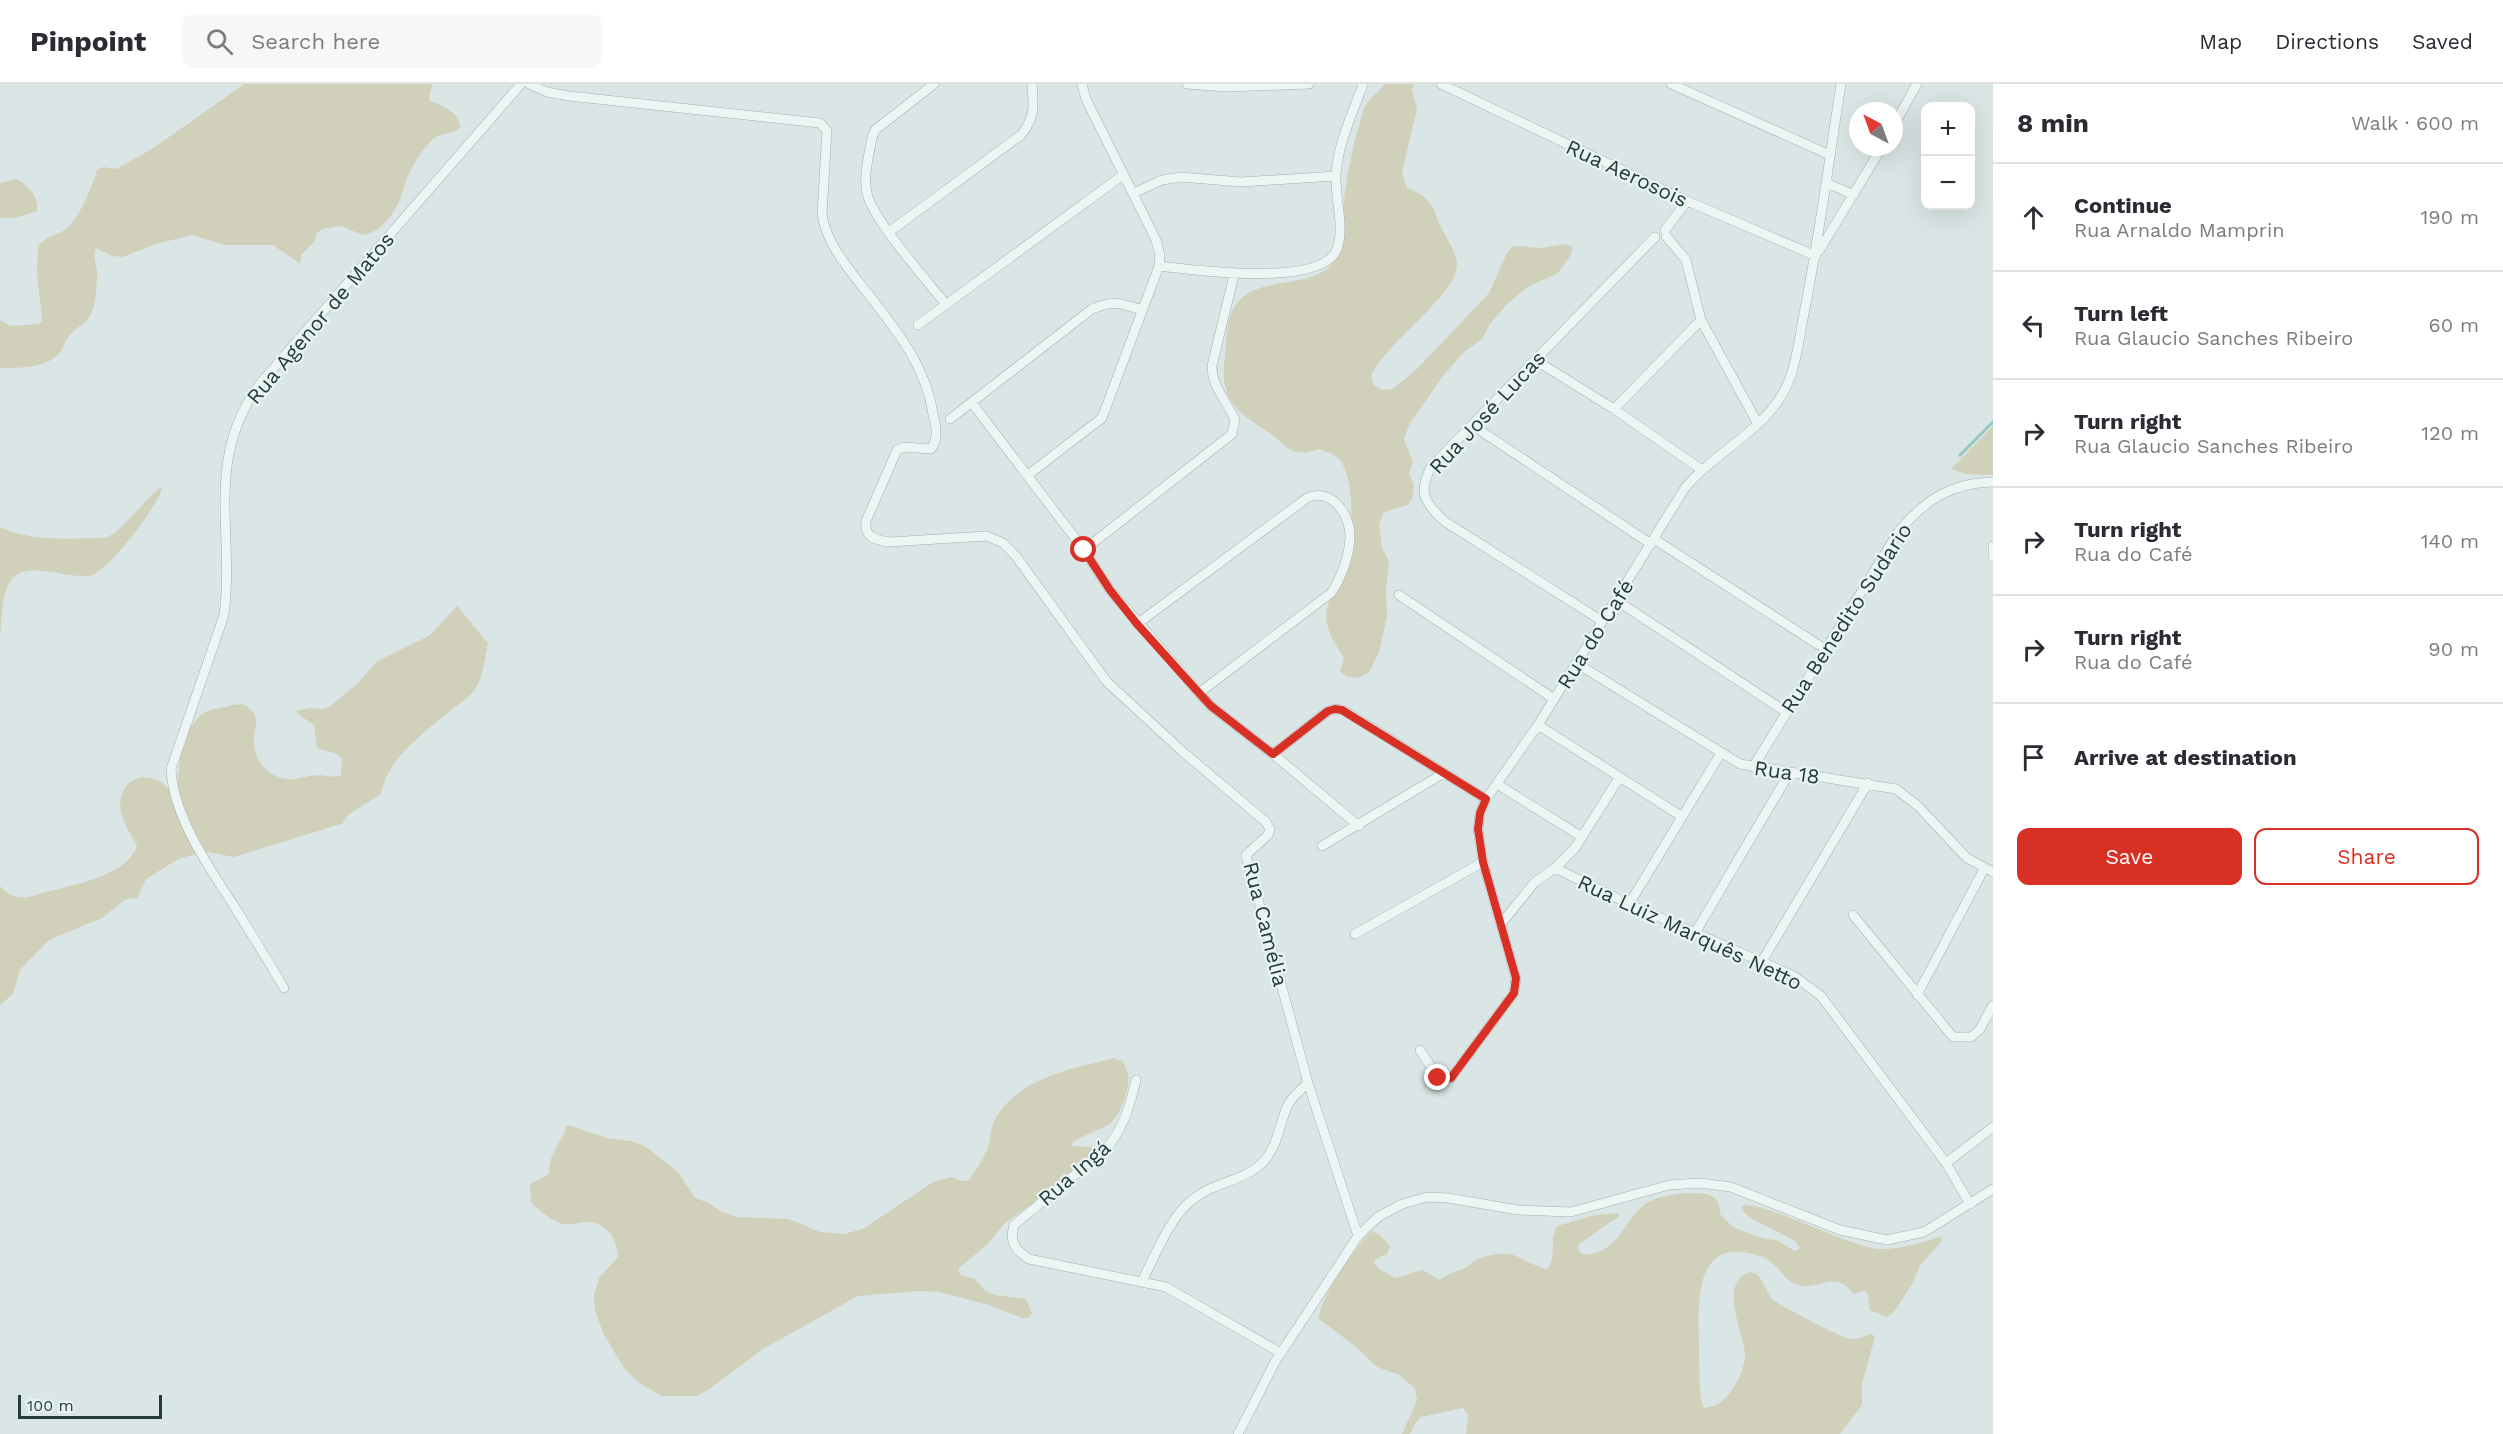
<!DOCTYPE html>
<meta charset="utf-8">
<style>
body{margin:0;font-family:"Work Sans",sans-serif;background:#f7f7f7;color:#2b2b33}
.controls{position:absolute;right:18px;top:18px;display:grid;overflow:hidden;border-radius:12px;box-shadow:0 6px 24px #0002}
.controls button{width:54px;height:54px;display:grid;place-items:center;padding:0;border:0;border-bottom:2px solid #e1e1e2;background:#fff;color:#2b2b33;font:30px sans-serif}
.compass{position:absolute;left:1849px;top:18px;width:54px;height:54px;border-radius:50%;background:#fff;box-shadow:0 6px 24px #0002;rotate:319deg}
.scale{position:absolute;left:18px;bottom:15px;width:144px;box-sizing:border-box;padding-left:6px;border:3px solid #243d3a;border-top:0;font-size:16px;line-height:21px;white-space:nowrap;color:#243d3a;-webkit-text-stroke:4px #e9f4f2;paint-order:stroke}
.stop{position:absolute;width:18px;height:18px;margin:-14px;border:4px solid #d93025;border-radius:50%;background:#fff}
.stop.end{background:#d93025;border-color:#fff;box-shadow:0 2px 6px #0008}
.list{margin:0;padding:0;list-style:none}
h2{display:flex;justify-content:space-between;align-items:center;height:78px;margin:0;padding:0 24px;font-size:26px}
h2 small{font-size:20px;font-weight:400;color:#7c7c81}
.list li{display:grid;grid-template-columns:39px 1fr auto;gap:18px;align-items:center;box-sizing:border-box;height:108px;padding:0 24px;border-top:2px solid #e1e1e2}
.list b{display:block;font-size:22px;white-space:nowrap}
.list p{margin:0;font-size:20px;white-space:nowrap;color:#7c7c81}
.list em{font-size:20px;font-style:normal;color:#7c7c81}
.actions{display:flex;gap:12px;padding:18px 24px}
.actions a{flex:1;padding:14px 0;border:2px solid #d93025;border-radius:12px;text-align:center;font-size:21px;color:#d93025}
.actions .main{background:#d93025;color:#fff}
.icon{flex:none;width:33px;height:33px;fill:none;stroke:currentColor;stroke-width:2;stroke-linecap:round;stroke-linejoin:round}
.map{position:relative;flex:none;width:1993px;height:1350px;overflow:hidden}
header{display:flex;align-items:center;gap:36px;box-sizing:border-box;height:84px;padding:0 30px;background:#fff;border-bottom:2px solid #e1e1e2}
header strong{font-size:28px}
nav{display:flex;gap:33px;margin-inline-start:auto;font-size:21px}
.search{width:420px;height:54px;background:#f7f7f7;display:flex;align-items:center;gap:15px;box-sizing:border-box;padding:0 21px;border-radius:12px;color:#7c7c81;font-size:22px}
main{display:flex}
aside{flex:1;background:#fff}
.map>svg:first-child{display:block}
.green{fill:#d1d1bb}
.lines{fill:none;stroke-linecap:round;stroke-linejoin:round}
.stream{stroke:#92cabd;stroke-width:3}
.minor-casing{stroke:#a0b0ae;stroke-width:10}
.minor{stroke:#edf5f4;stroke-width:9}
.route{stroke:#d93025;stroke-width:8}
.labels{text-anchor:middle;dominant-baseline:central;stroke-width:4.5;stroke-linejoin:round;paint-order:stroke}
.street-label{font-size:21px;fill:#243d3a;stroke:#e9f4f2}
</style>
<header>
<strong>Pinpoint</strong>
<div class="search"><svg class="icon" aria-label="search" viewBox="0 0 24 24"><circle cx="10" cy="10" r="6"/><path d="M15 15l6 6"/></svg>Search here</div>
<nav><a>Map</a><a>Directions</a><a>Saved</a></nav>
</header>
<main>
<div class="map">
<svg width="1993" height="1350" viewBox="0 0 1993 1350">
<rect width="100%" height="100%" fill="#dae6e5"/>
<path class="green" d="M244,0h188l-3,16c13,6 32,12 31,28 -9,8 -20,3 -29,13 -8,9 -18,23 -23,35 -3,5 -4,12 -6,18 -5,16 -21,40 -40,41l-20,-9 -20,3 -5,4 -3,9 -13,13v6l-2,2 -26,-18h-48l-33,-10 -36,9 -33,13 -11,-1 -16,-8c-4,11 3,20 1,32 -1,12 -1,30 -10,40 -6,6 -15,11 -20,19 -3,3 -3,9 -6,12 -13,18 -42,17 -61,17v-48l11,6 28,-2 3,-4 -5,-47 1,-27c11,-12 17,-9 28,-17 12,-8 27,-44 31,-59l6,-3 13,2 36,-20z
M1384,0h30l-2,6 5,19 -15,63 5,16c28,11 24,18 36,43 5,11 14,21 14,34 1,29 -71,77 -86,111l3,9 8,5 10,-1 24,-19 73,-77 17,-38 6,-8 8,-1 20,2 25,-4 7,3v6l-14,20 -30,14 -20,16 -18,21 -8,15 -18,13 -21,24 -34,49 -5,14 9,24 -4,10c6,12 7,20 -1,32l-24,7 -5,12 3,24 6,11 1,6 -3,24 1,28 -8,35 -10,20 -11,6 -10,-1 -8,-5 4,-14c-7,-12 -18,-27 -18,-42 0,-16 14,-27 18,-42 8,-26 13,-92 -4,-114 -4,-5 -14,-8 -20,-11 -33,10 -29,-3 -55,-19 -31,-20 -46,-34 -40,-73 1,-13 1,-28 5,-40 15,-49 82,-21 106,-58 12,-17 6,-39 8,-58 3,-29 10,-60 19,-89 3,-13 15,-17 21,-28z
M16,95c12,5 23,18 21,32l-21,7h-16v-35z
M1993,342v49l-28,-1 -14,-5z
M160,403l2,2c-7,20 -53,83 -73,87 -21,3 -59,-15 -76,2 -13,14 -11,44 -13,62v-113c32,15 71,11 105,11l10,-5z
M457,522l31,37c-3,15 -5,37 -15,49 -6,7 -15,13 -22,18 -28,24 -63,47 -70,84l-32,20 -6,8 1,1 -110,34 -27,-5 -27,6 -34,21 -9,19 -11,1 -24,19 -53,22 -29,30 -7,24 -13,11v-119c9,10 15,12 29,11 32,-11 96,-17 108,-51 -5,-10 -14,-23 -16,-34 -5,-25 16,-44 40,-30 6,4 11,11 16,16 1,-26 2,-69 27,-85 6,-4 15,-5 22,-6 9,-3 18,-5 25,3 10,10 2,19 3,31 0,23 18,40 41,38 8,-1 16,-4 23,-4 8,0 14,3 23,1l1,-18 -5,-4 -20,-6 -3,-23 -15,-10 -3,-4 13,-3 14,1 6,-2 28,-23 20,-23 52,-25z
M1114,974l9,3c1,4 5,9 5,13 2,15 -7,42 -20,51 -12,7 -26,10 -37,19l1,2 19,1 3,3 -4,7 -25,23 -60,43 -17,21 -30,25 3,6 14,4 10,11 10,5 31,4 6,14 -3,5h-7l-33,-13 -51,-13 -18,-1 -62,5 -95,53 -55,41 -12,6h-34l-23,-13 -15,-15 -21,-35 -8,-23 -1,-14 5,-18 19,-21c-1,-16 -9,-32 -27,-35 -9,-1 -20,4 -28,2 -11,-3 -25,-14 -32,-22l-1,-18 19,-10c-1,-17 10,-29 17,-45l-1,-2 3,-2 39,13 24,3 14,5 34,27 16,25 14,5 11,8 17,6 52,2 31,13 24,2 19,-5 70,-47 19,-5 10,4h6c8,-11 17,-24 21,-37 2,-9 2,-18 7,-27 25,-40 75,-48 118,-59z
M1684,1109c20,1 36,-3 36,21l13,13 28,11 15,2 19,11 5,-3 -5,-7 -46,-24 -6,-6 -2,-5c20,-7 106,40 138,43 22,1 43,-7 64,-13l-2,6 -20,22 -9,20 -18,28 -7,5 -17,-7 -2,-15 -3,-4 -12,3c-18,-27 -37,0 -58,-10 -13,-5 -17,-22 -35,-28 -66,-22 -62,44 -61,88 1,20 -1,41 3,60l3,4c12,-2 19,-7 26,-17 8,-11 14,-24 14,-38 -2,-20 -24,-65 0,-79 15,-9 20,17 27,25 4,5 71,39 78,40 7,1 15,-3 21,-6l4,4 -13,47v21l-22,29h-374l2,-19 -5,-7 -42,9 -7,8 -4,9h-8l15,-34 -2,-11 -15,-14 -23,-8 -22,-21 -36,-27c0,-21 37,-73 53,-88l7,3 11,12 -3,8 -12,6 -1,3 5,6 17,9 26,-8 18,10c9,-7 15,-8 25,-12 4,-2 7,-6 11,-8 11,-5 26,-8 37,-5 13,4 21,12 34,14 11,-13 1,-29 10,-43l38,-11 23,-2 1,3 -41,29 1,6 5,4c37,-2 38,-36 63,-52 11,-7 25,-8 37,-10z"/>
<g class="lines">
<path class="stream" d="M1960,371l33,-33"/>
<g class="minor-casing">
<path id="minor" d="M529,0l18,8 22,4 251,27 7,8 -5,83c4,29 26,54 43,76 29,37 61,75 68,124 3,13 6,23 -2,35l-27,-2 -7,3 -31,71c-2,17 10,19 23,21l98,-6 16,7 12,12 92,127 76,70 83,70 4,7 -2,6 -22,20 62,228 50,153
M934,0l-59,46 -3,8c-3,17 -9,38 -5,55 4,24 60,88 78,110
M1187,0l39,3 83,-3
M1441,0l246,117 129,55
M1671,0l159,71
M1894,41l23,-41
M1827,99l27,12
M1134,109l28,-13 19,-3 60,5 95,-6
M1665,146l22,-29
M889,148l132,-97c14,-17 13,-29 11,-51
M1666,152l20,24 15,60 57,104
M1819,167l63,-104
M1159,182c34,4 164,22 178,-17 8,-22 -2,-50 -1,-73 1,-31 17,-63 27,-92
M918,241l205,-150
M1535,276l79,49 88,61
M972,319l112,147 26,40 89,103 12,13 62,48 86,72
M1614,325l87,-89
M950,335l142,-110c21,-9 29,-6 50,1
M1472,341l179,119
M1028,391l74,-57 57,-152 1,-11 -4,-15 -70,-141 -4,-15
M1654,455l171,110
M1993,462v11
M1084,466l148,-116 3,-14c-8,-19 -23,-32 -23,-54l22,-91
M1399,511l155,104
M1616,516l170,112
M1602,537l-158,-100c-20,-19 -26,-29 -13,-54l224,-230
M1137,540l170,-126c23,-11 43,15 43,38 0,18 -9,43 -19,57l-132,100
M1576,579l164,101 156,25 22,17 49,52 26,14
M1538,641l143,91
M1273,670l55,-43 7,-2 8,1 143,89
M1753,683l146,-236c26,-31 52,-48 94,-49
M1497,700l85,53
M1322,762l122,-73
M1555,784l74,36 165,72 27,20 125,167 24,41
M1629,820l92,-151
M1853,831l100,122h18l9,-8 13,-24
M1501,840l33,-41 21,-15 20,-20 44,-70
M1695,849l95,-161
M1355,850l128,-72
M1761,879l107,-180
M284,904c-16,-27 -33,-55 -50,-82 -25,-39 -61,-90 -63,-137l53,-154c11,-84 -20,-154 35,-230l262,-301
M1917,911l67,-126
M1420,966l18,28 6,2 7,-2 63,-85 2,-15 -33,-116 -5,-33 2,-16 6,-14 52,-74 147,-237c27,-33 69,-52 93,-87 18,-25 20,-58 26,-87 15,-76 25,-153 37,-230
M1136,996c-6,26 -13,49 -30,69l-92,76c-5,17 1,25 15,34l137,28 115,66
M1946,1079l47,-36
M1142,1197c13,-25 28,-64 50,-81 21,-18 54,-19 72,-39 15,-17 15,-39 25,-58 5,-8 13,-14 19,-20
M1238,1350l37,-72 83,-126 20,-19 24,-13 25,-7 21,1 70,12 53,2 98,-27 30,-2 32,4 109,43 47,10 37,-8 69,-43"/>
</g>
<use href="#minor" class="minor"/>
</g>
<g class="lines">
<path class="route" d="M1084,466l26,40 27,34 62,69 12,13 62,48 55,-43 7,-2 7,1 144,89 -6,14 -2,16 5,33 33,116 -2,15 -63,85 -7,2 -6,-2"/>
</g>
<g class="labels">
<g class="street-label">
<text transform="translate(1627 89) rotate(25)">Rua Aerosois</text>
<text transform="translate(320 234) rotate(-50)">Rua Agenor de Matos</text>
<text transform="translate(1487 328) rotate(-47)">Rua José Lucas</text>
<text transform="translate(1846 534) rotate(-57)">Rua Benedito Sudario</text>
<text transform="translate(1595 550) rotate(-58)">Rua do Café</text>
<text transform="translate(1787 688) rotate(8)">Rua 18</text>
<text transform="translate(1266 840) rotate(76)">Rua Camélia</text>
<text transform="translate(1690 848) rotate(25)">Rua Luiz Marquês Netto</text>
<text transform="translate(1074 1089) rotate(-41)">Rua Ingá</text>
</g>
</g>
</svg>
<div class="controls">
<button>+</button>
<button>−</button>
</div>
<svg class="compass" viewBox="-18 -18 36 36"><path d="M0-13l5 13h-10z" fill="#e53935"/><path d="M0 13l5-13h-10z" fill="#7c7c81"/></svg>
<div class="scale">100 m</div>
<div class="stop" style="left:1084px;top:466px"></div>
<div class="stop end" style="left:1438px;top:994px"></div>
</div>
<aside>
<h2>8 min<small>Walk · 600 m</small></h2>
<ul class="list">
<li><svg class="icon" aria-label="ahead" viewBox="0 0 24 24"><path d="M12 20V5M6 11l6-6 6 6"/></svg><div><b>Continue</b><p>Rua Arnaldo Mamprin</p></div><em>190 m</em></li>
<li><svg class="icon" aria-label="left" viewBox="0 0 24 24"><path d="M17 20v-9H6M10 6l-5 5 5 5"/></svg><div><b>Turn left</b><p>Rua Glaucio Sanches Ribeiro</p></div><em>60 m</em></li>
<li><svg class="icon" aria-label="right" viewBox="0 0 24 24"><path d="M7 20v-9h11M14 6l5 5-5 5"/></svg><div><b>Turn right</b><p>Rua Glaucio Sanches Ribeiro</p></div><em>120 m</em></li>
<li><svg class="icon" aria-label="right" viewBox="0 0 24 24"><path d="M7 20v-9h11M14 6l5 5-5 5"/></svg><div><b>Turn right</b><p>Rua do Café</p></div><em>140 m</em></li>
<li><svg class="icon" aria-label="right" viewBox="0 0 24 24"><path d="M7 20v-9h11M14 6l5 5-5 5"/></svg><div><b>Turn right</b><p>Rua do Café</p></div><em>90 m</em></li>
<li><svg class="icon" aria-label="arrive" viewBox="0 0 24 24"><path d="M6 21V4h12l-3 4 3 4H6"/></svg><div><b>Arrive at destination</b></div></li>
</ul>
<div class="actions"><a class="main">Save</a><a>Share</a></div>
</aside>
</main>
